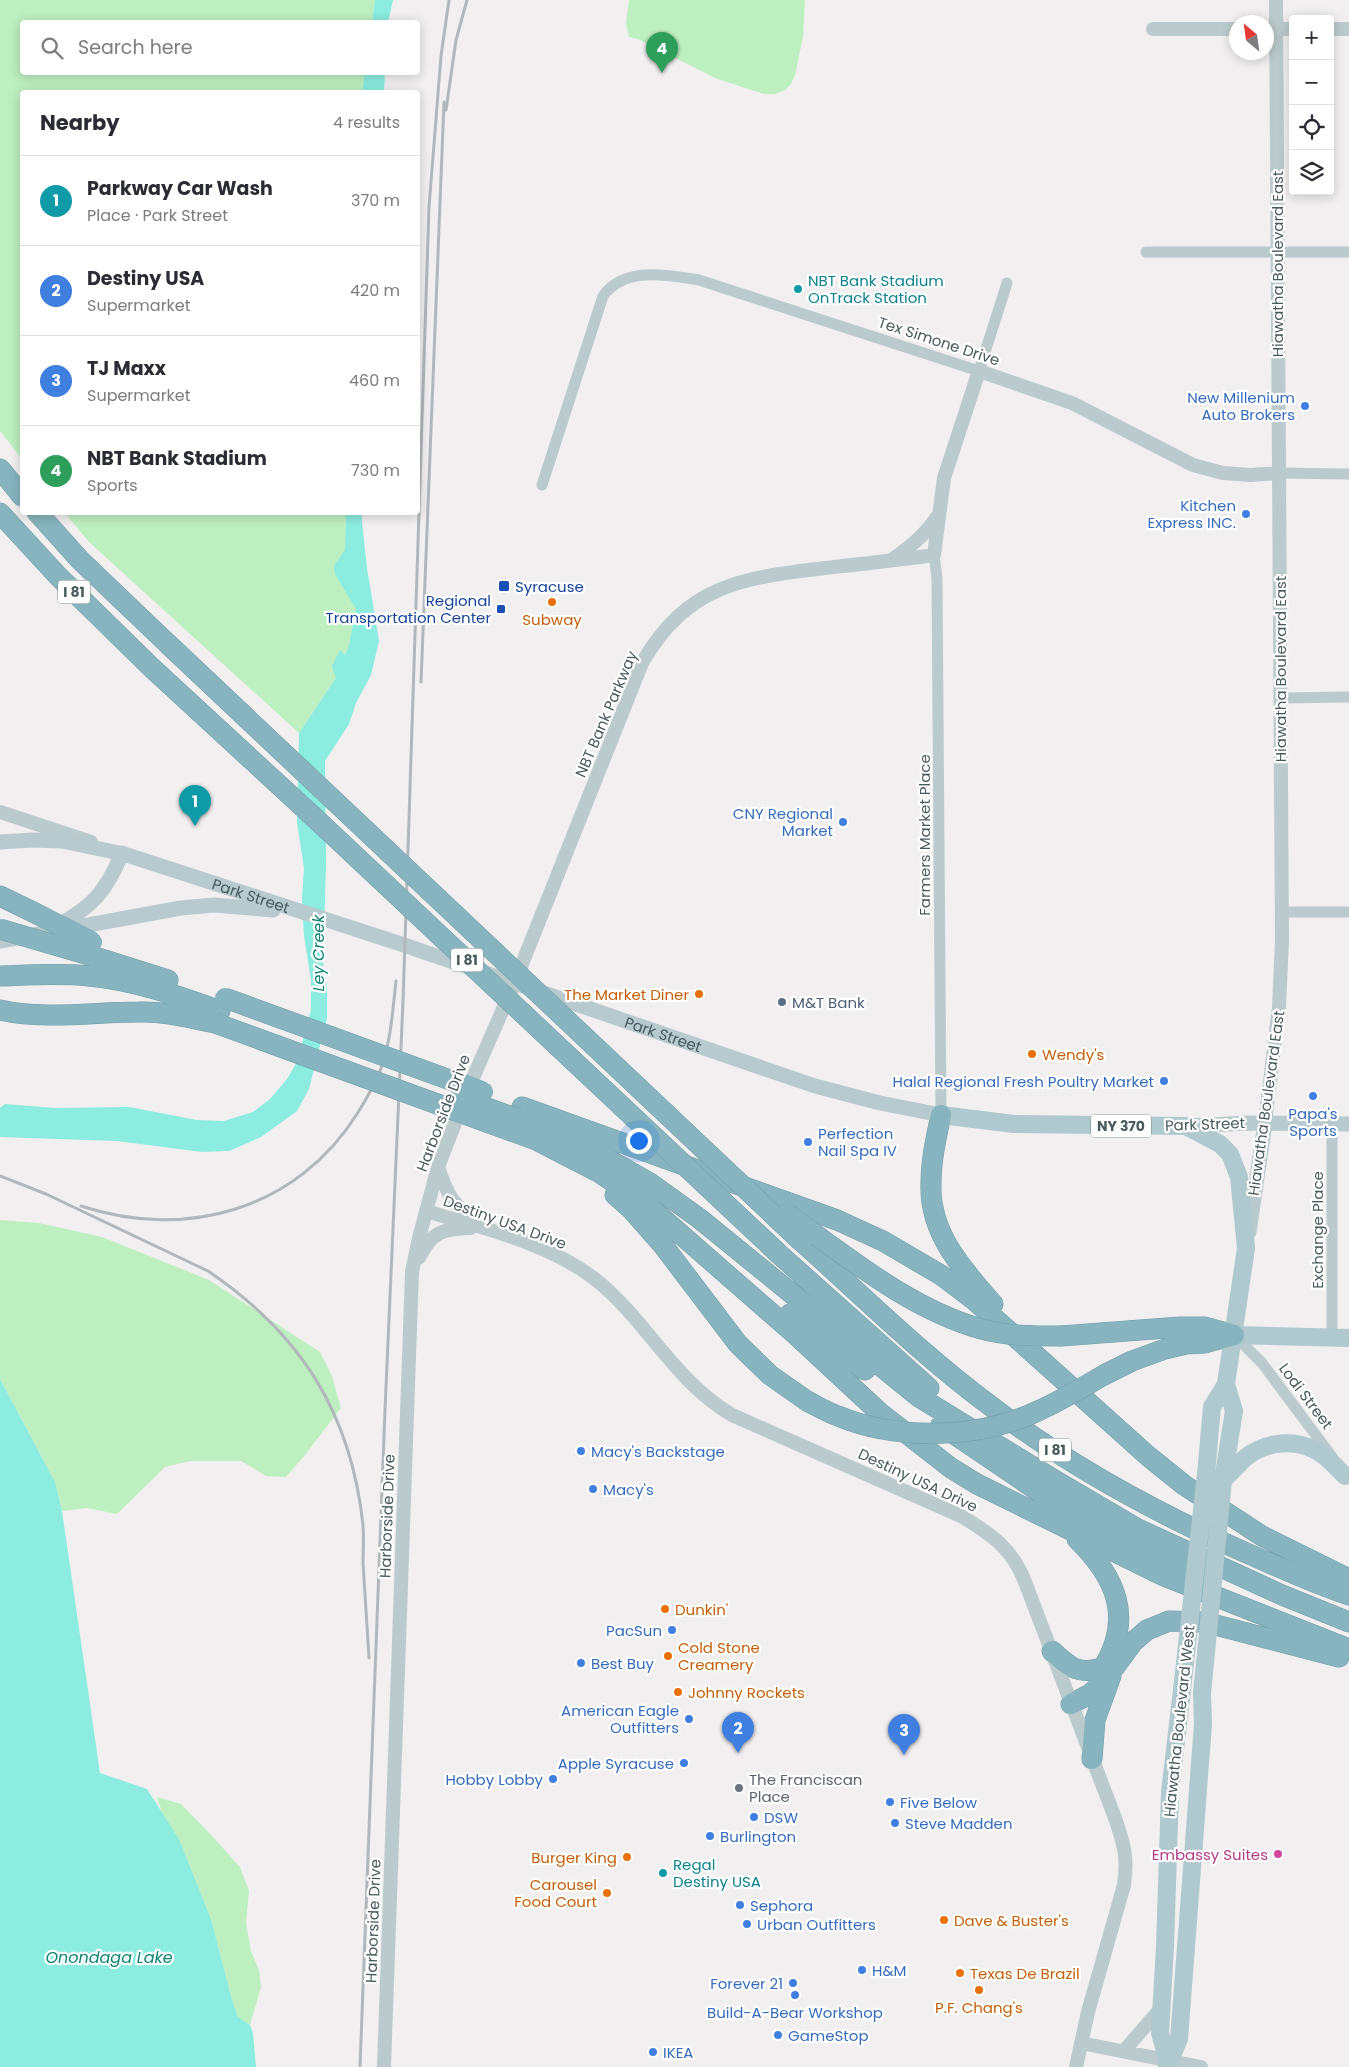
<!DOCTYPE html>
<meta charset="utf-8">
<style>
body{margin:0;font-family:Poppins,sans-serif;background:#f2f2f3;color:#2b2b33}
.controls{position:absolute;right:15px;top:15px;display:grid;overflow:hidden;border-radius:5px;box-shadow:0 2px 12px #0003}
.controls button{width:45px;height:45px;display:grid;place-items:center;padding:0;border:0;border-bottom:1px solid #e1e1e2;background:#fff;color:#2b2b33;font:25px sans-serif}
.compass{position:absolute;left:1229px;top:15px;width:45px;height:45px;border-radius:50%;background:#fff;box-shadow:0 2px 12px #0003;rotate:331deg}
.you{position:absolute;left:638px;top:1140px;width:18px;height:18px;margin:-12px;border:4px solid #fff;border-radius:50%;background:#1a73e8;box-shadow:0 0 0 8px #1a73e833}
.badge{display:grid;place-items:center;width:32px;height:32px;border-radius:50%;background:#7c3aed;color:#fff;font-size:16px;font-weight:700}
.pin{position:absolute;translate:-50% -41px;filter:drop-shadow(0 1px 2px #0008)}
.pin::after{content:'';position:absolute;top:26px;width:18px;height:15px;background:inherit;clip-path:polygon(0 0,100% 0,50% 100%)}
.list{margin:0;padding:0;list-style:none}
h2{display:flex;justify-content:space-between;align-items:center;height:65px;margin:0;padding:0 20px;font-size:21px}
h2 small{font-size:16px;font-weight:400;color:#7c7c81}
.list li{display:grid;grid-template-columns:32px 1fr auto;gap:15px;align-items:center;box-sizing:border-box;height:90px;padding:0 20px;border-top:1px solid #e1e1e2}
.list b{display:block;font-size:19px;white-space:nowrap}
.list p{margin:0;font-size:16px;white-space:nowrap;color:#7c7c81}
.list em{font-size:16px;font-style:normal;color:#7c7c81}
.icon{flex:none;width:28px;height:28px;fill:none;stroke:currentColor;stroke-width:2;stroke-linecap:round;stroke-linejoin:round}
.map{position:relative;flex:none;width:1349px;height:2067px;overflow:hidden}
.search{position:absolute;background:#fff;box-shadow:0 2px 12px #0003;left:20px;top:20px;width:400px;height:55px;display:flex;align-items:center;gap:12px;box-sizing:border-box;padding:0 18px;border-radius:5px;color:#7c7c81;font-size:19px}
.panel{position:absolute;background:#fff;box-shadow:0 2px 12px #0003;left:20px;top:90px;width:400px;height:425px;border-radius:5px}
.map>svg:first-child{display:block}
.green{fill:#beefc0}
.water{fill:#8becdf}
.lines{fill:none;stroke-linecap:round;stroke-linejoin:round}
.motorway-casing{stroke:#729faa;stroke-width:21}
.minor{stroke:#bbcacc;stroke-width:11}
.tertiary{stroke:#bbcacc;stroke-width:14}
.secondary{stroke:#b8cace;stroke-width:15}
.primary{stroke:#afc9ce;stroke-width:18}
.motorway{stroke:#87b4be;stroke-width:20}
.rail{stroke:#b1b7ba;stroke-width:3}
.motorway-bridge-casing{stroke:#729faa;stroke-width:21;stroke-linecap:butt}
.primary-bridge{stroke:#afc9ce;stroke-width:18}
.motorway-bridge{stroke:#87b4be;stroke-width:20}
.culture-dot{fill:#0f9aa8;stroke:#fff;stroke-width:2}
.shop-dot{fill:#3f7fe0;stroke:#fff;stroke-width:2}
.transit-dot{fill:#1a4fb4;stroke:#fff;stroke-width:2}
.food-dot{fill:#e8710a;stroke:#fff;stroke-width:2}
.service-dot{fill:#5c6f8a;stroke:#fff;stroke-width:2}
.worship-dot{fill:#6b7280;stroke:#fff;stroke-width:2}
.hotel-dot{fill:#d1479c;stroke:#fff;stroke-width:2}
.labels{text-anchor:middle;dominant-baseline:central;stroke-width:4.5;stroke-linejoin:round;paint-order:stroke}
.shield{fill:#fff;stroke:#7e8c8e;stroke-width:1}
.shield-label{font-size:14px;font-weight:bold;fill:#475a5d}
.street-label{font-size:15px;fill:#475a5d;stroke:#fff}
.culture-label{font-size:15px;fill:#0d838f;stroke:#fff;text-anchor:start}
.shop-label{font-size:15px;fill:#366cbe;stroke:#fff;text-anchor:start}
.transit-label{font-size:15px;fill:#164399;stroke:#fff;text-anchor:start}
.food-label{font-size:15px;fill:#c56008;stroke:#fff;text-anchor:start}
.service-label{font-size:15px;fill:#4e5e75;stroke:#fff;text-anchor:start}
.worship-label{font-size:15px;fill:#5b616d;stroke:#fff;text-anchor:start}
.hotel-label{font-size:15px;fill:#b23c85;stroke:#fff;text-anchor:end}
.water-label{font-size:16px;font-style:italic;fill:#0d8475;stroke:#fff}
</style>
<div class="map">
<svg width="1349" height="2067" viewBox="0 0 1349 2067">
<rect width="100%" height="100%" fill="#f2eff0"/>
<path class="green" d="M0,0h375l-3,22h-350v50l343,1 -3,19h-340v367l-22,-28z
M629,0h176l-2,37 -8,38 -4,9 -6,6 -10,4h-11l-49,-16 -77,-39 -9,-2 -3,-13z
M65,513h281l-1,36 -11,18 22,42 -7,36 -4,10 -5,-4 -4,27 -37,55 -210,-191z
M0,1220l39,3 63,14 107,43 111,72 12,24 9,32 -36,47 -19,22 -20,-1 -25,-15h-51l-25,6 -48,47 -30,-6 -25,3 -7,-29 -55,-103z
M157,1797l24,7 32,33 27,30 9,24 -3,32 5,28 8,19 2,17 -11,38 -12,-7 -6,-18 -21,-81 -32,-80 -16,-24z"/>
<path class="water" d="M375,0h18l-5,22h-16z
M365,73h20l-1,19h-22z
M346,513h16v9l5,46 12,73 -8,34 -15,28 -7,21 -24,37 1,102 -3,105 4,18v32l-18,71 -12,22 -36,26 -32,14 -27,1 -85,-11 -117,-4v-29l5,-4 50,4 74,-1 68,13 27,1 29,-9 17,-13 17,-20 10,-17 14,-52v-30l-7,-44 -2,-38 2,-30 -7,-45 2,-90 37,-55 -4,-12 8,-16 5,5 4,-10 7,-36 -21,-35 -1,-8 11,-17z
M0,1379l55,103 7,29 38,262 47,16 32,50 32,80 21,81 6,17 12,8 3,8 3,34h-256z"/>
<g class="lines">
<g class="motorway-casing">
<path id="motorway" d="M0,469l22,27
M37,512l43,48 88,84
M0,513l58,63 94,92
M0,896l37,18
M92,956l76,24
M0,976c30,-1 59,-3 89,0 45,4 89,20 131,35
M0,1010c44,10 94,2 139,2 26,-1 51,6 76,11
M522,1107l315,113 46,21 58,34 33,25 174,156 36,29 78,51 87,43
M941,1115c-5,23 -10,45 -10,69 -2,49 32,86 62,120
M525,1121l37,15 39,19 49,28 50,36 219,178 137,84 82,48 144,66 67,27
M514,1132l22,8 64,33 46,31 149,130 84,78 72,56 26,16 187,92 185,73
M615,1195l17,15 30,34 76,100 32,31 37,26
M801,1241c63,56 123,116 191,166 80,61 168,108 259,148 32,14 64,29 98,40
M779,1254l150,134
M790,1314l75,56
M1061,1336l119,-9h25l29,8
M1104,1375l28,-14 33,-12 21,-5 19,-1 29,-8
M941,1425l106,72 81,46 79,37
M1077,1539c39,38 57,79 26,129
M1052,1651c17,16 27,25 52,16
M1071,1704l19,-10 13,-11 30,-41 14,-12 22,-9 35,1 135,35
M1092,1759l3,-39 16,-44"/>
</g>
<path class="minor" d="M1146,252h203
M1279,473l70,1
M542,485l61,-189c22,-30 64,-21 96,-16l280,91 28,-88
M934,555l3,23 4,537
M1280,698l69,-1
M1282,912h67
M1234,1335l28,28 71,95
M1332,1337v-213"/>
<path class="tertiary" d="M1153,29h83
M1266,29h27
M1330,29h19
M893,559c18,-13 32,-24 44,-42
M0,812l91,30
M1265,1123l14,-116 3,-67 -6,-940
M438,1167c10,30 14,36 39,56
M426,1211c57,17 128,33 175,73 48,41 74,97 131,131l229,101c30,18 51,32 64,66l90,236c9,26 13,39 9,67l-36,127 -12,55
M419,1258c13,-27 24,-29 52,-30
M1081,2043l120,24
M1124,2051l38,-44
M384,2067l28,-795 7,-34 19,-71 31,-80 45,-103 128,-321c45,-78 99,-85 183,-95 36,-4 73,-8 109,-13l10,-77 35,-107 93,32 121,62 30,8 28,2 28,-2"/>
<g class="secondary">
<path id="s1" d="M0,842l32,-2 30,1 62,13 277,90 414,142 65,17 61,12"/>
<path d="M56,926c36,-18 51,-36 66,-73"/>
<path d="M0,941l181,-33 33,-3 59,5"/>
<path d="M1186,1126l64,-3 99,1"/>
<path d="M1249,1232l16,-109"/>
</g>
<path class="primary" d="M941,1115l73,9 172,2 34,18 10,10 9,23 7,71 -20,136 -14,23 -6,67
M1234,1335l115,3
M1223,1480c8,-7 15,-15 22,-22 17,-14 43,-19 63,-11 15,5 26,18 37,29
M1223,1480l11,-69 -8,-27
M1168,2061l-8,-28 5,-86 5,-155 12,-102
M1167,2067l12,-28 24,-315 -1,-31"/>
<use href="#motorway" class="motorway"/>
<path class="rail" d="M446,110l10,-70 11,-40
M421,682l23,-580
M0,1176l46,18 162,77c93,63 143,142 155,254 1,13 0,26 0,38 2,32 4,64 6,95
M81,1206c106,35 216,3 276,-92 10,-16 20,-33 26,-51 8,-26 10,-55 13,-82
M360,2067l25,-657 18,-408 26,-795 12,-151 8,-56"/>
<g class="motorway-bridge-casing">
<path id="motorway-bridge" d="M168,644l633,597
M152,668l165,152 462,434
M37,914l55,28
M0,929l92,27
M225,998l258,94
M215,1023l299,109
M459,1098l59,21
M787,1214c61,43 121,94 194,115 25,7 53,7 80,7
M807,1401c10,5 20,11 31,15 60,25 143,23 202,-6 22,-10 43,-23 64,-35"/>
</g>
<path class="primary-bridge" d="M1182,1690l24,-216
M1202,1693l21,-213"/>
<use href="#motorway-bridge" class="motorway-bridge"/>
</g>
<g class="culture-dot">
<circle cx="798" cy="289" r="5"/>
<circle cx="663" cy="1873" r="5"/>
</g>
<g class="shop-dot">
<circle cx="1305" cy="406" r="5"/>
<circle cx="1246" cy="514" r="5"/>
<circle cx="843" cy="822" r="5"/>
<circle cx="1164" cy="1081" r="5"/>
<circle cx="1313" cy="1096" r="5"/>
<circle cx="808" cy="1142" r="5"/>
<circle cx="581" cy="1451" r="5"/>
<circle cx="593" cy="1489" r="5"/>
<circle cx="672" cy="1630" r="5"/>
<circle cx="581" cy="1663" r="5"/>
<circle cx="689" cy="1719" r="5"/>
<circle cx="684" cy="1763" r="5"/>
<circle cx="553" cy="1779" r="5"/>
<circle cx="890" cy="1802" r="5"/>
<circle cx="754" cy="1817" r="5"/>
<circle cx="895" cy="1823" r="5"/>
<circle cx="710" cy="1836" r="5"/>
<circle cx="740" cy="1905" r="5"/>
<circle cx="747" cy="1924" r="5"/>
<circle cx="862" cy="1970" r="5"/>
<circle cx="793" cy="1983" r="5"/>
<circle cx="795" cy="1995" r="5"/>
<circle cx="778" cy="2035" r="5"/>
<circle cx="653" cy="2052" r="5"/>
</g>
<g class="transit-dot">
<rect x="498" y="580" width="12" height="12" rx="2.5"/>
<rect x="496" y="604" width="10" height="10" rx="2.5"/>
</g>
<g class="food-dot">
<circle cx="552" cy="602" r="5"/>
<circle cx="699" cy="994" r="5"/>
<circle cx="1032" cy="1054" r="5"/>
<circle cx="665" cy="1609" r="5"/>
<circle cx="668" cy="1656" r="5"/>
<circle cx="678" cy="1692" r="5"/>
<circle cx="627" cy="1857" r="5"/>
<circle cx="607" cy="1893" r="5"/>
<circle cx="944" cy="1920" r="5"/>
<circle cx="960" cy="1973" r="5"/>
<circle cx="979" cy="1990" r="5"/>
</g>
<circle class="service-dot" cx="782" cy="1002" r="5"/>
<circle class="worship-dot" cx="739" cy="1788" r="5"/>
<circle class="hotel-dot" cx="1278" cy="1854" r="5"/>
<g class="labels">
<g class="shield">
<rect x="58" y="580.5" width="32" height="23" rx="4"/>
<rect x="451" y="948.5" width="32" height="23" rx="4"/>
<rect x="1091" y="1114.5" width="60" height="23" rx="4"/>
<rect x="1039" y="1438.5" width="32" height="23" rx="4"/>
</g>
<g class="shield-label">
<text x="74" y="592">I 81</text>
<text x="467" y="960">I 81</text>
<text x="1121" y="1126">NY 370</text>
<text x="1055" y="1450">I 81</text>
</g>
<g class="street-label">
<text transform="translate(1277 264) rotate(-90)">Hiawatha Boulevard East</text>
<text transform="translate(939 341) rotate(18)">Tex Simone Drive</text>
<text transform="translate(1280 669) rotate(-90)">Hiawatha Boulevard East</text>
<text transform="translate(606 714) rotate(-67)">NBT Bank Parkway</text>
<text transform="translate(924 835) rotate(-90)">Farmers Market Place</text>
<text stroke="none"><textPath href="#s1" startOffset="259">Park Street</textPath></text>
<text stroke="none"><textPath href="#s1" startOffset="694">Park Street</textPath></text>
<text transform="translate(1266 1103) rotate(-82)">Hiawatha Boulevard East</text>
<text transform="translate(443 1113) rotate(-69)">Harborside Drive</text>
<text transform="translate(1205 1124) rotate(-2)">Park Street</text>
<text transform="translate(505 1222) rotate(20)">Destiny USA Drive</text>
<text transform="translate(1317 1230) rotate(-90)">Exchange Place</text>
<text transform="translate(1306 1396) rotate(53)">Lodi Street</text>
<text transform="translate(918 1480) rotate(25)">Destiny USA Drive</text>
<text transform="translate(387 1516) rotate(-88)">Harborside Drive</text>
<text transform="translate(1179 1721) rotate(-84)">Hiawatha Boulevard West</text>
<text transform="translate(373 1921) rotate(-88)">Harborside Drive</text>
</g>
<g class="culture-label">
<text x="808" y="280">NBT Bank Stadium<tspan x="808" dy="17">OnTrack Station</tspan></text>
<text x="673" y="1864">Regal<tspan x="673" dy="17">Destiny USA</tspan></text>
</g>
<g class="shop-label">
<text x="1295" y="397" text-anchor="end">New Millenium<tspan x="1295" dy="17">Auto Brokers</tspan></text>
<text x="1236" y="505" text-anchor="end">Kitchen<tspan x="1236" dy="17">Express INC.</tspan></text>
<text x="833" y="813" text-anchor="end">CNY Regional<tspan x="833" dy="17">Market</tspan></text>
<text x="1154" y="1081" text-anchor="end">Halal Regional Fresh Poultry Market</text>
<text x="1313" y="1113" text-anchor="middle">Papa's<tspan x="1313" dy="17">Sports</tspan></text>
<text x="818" y="1133">Perfection<tspan x="818" dy="17">Nail Spa IV</tspan></text>
<text x="591" y="1451">Macy's Backstage</text>
<text x="603" y="1489">Macy's</text>
<text x="662" y="1630" text-anchor="end">PacSun</text>
<text x="591" y="1663">Best Buy</text>
<text x="679" y="1710" text-anchor="end">American Eagle<tspan x="679" dy="17">Outfitters</tspan></text>
<text x="674" y="1763" text-anchor="end">Apple Syracuse</text>
<text x="543" y="1779" text-anchor="end">Hobby Lobby</text>
<text x="900" y="1802">Five Below</text>
<text x="764" y="1817">DSW</text>
<text x="905" y="1823">Steve Madden</text>
<text x="720" y="1836">Burlington</text>
<text x="750" y="1905">Sephora</text>
<text x="757" y="1924">Urban Outfitters</text>
<text x="872" y="1970">H&amp;M</text>
<text x="783" y="1983" text-anchor="end">Forever 21</text>
<text x="795" y="2012" text-anchor="middle">Build-A-Bear Workshop</text>
<text x="788" y="2035">GameStop</text>
<text x="663" y="2052">IKEA</text>
</g>
<g class="transit-label">
<text x="515" y="586">Syracuse</text>
<text x="491" y="600" text-anchor="end">Regional<tspan x="491" dy="17">Transportation Center</tspan></text>
</g>
<g class="food-label">
<text x="552" y="619" text-anchor="middle">Subway</text>
<text x="689" y="994" text-anchor="end">The Market Diner</text>
<text x="1042" y="1054">Wendy's</text>
<text x="675" y="1609">Dunkin'</text>
<text x="678" y="1647">Cold Stone<tspan x="678" dy="17">Creamery</tspan></text>
<text x="688" y="1692">Johnny Rockets</text>
<text x="617" y="1857" text-anchor="end">Burger King</text>
<text x="597" y="1884" text-anchor="end">Carousel<tspan x="597" dy="17">Food Court</tspan></text>
<text x="954" y="1920">Dave &amp; Buster's</text>
<text x="970" y="1973">Texas De Brazil</text>
<text x="979" y="2007" text-anchor="middle">P.F. Chang's</text>
</g>
<g class="service-label">
<text x="792" y="1002">M&amp;T Bank</text>
</g>
<g class="worship-label">
<text x="749" y="1779">The Franciscan<tspan x="749" dy="17">Place</tspan></text>
</g>
<g class="hotel-label">
<text x="1268" y="1854">Embassy Suites</text>
</g>
<g class="water-label">
<text transform="translate(318 953) rotate(-90)">Ley Creek</text>
<text x="109" y="1957">Onondaga Lake</text>
</g>
</g>
</svg>
<div class="controls">
<button>+</button>
<button>−</button>
<button><svg class="icon" aria-label="locate" viewBox="0 0 24 24"><circle cx="12" cy="12" r="6"/><path d="M12 2v4M12 18v4M2 12h4M18 12h4"/></svg></button>
<button><svg class="icon" aria-label="layers" viewBox="0 0 24 24"><path d="M12 4l9 5-9 5-9-5zM3 14l9 5 9-5"/></svg></button>
</div>
<svg class="compass" viewBox="-18 -18 36 36"><path d="M0-13l5 13h-10z" fill="#e53935"/><path d="M0 13l5-13h-10z" fill="#7c7c81"/></svg>
<div class="you"></div>
<div class="pin badge" style="left:195px;top:826px;background:#0f9aa8">1</div>
<div class="pin badge" style="left:738px;top:1753px;background:#3f7fe0">2</div>
<div class="pin badge" style="left:904px;top:1755px;background:#3f7fe0">3</div>
<div class="pin badge" style="left:662px;top:73px;background:#2e9e5b">4</div>
<div class="search"><svg class="icon" aria-label="search" viewBox="0 0 24 24"><circle cx="10" cy="10" r="6"/><path d="M15 15l6 6"/></svg>Search here</div>
<section class="panel">
<h2>Nearby<small>4 results</small></h2>
<ul class="list">
<li><span class="badge" style="background:#0f9aa8">1</span><div><b>Parkway Car Wash</b><p>Place · Park Street</p></div><em>370 m</em></li>
<li><span class="badge" style="background:#3f7fe0">2</span><div><b>Destiny USA</b><p>Supermarket</p></div><em>420 m</em></li>
<li><span class="badge" style="background:#3f7fe0">3</span><div><b>TJ Maxx</b><p>Supermarket</p></div><em>460 m</em></li>
<li><span class="badge" style="background:#2e9e5b">4</span><div><b>NBT Bank Stadium</b><p>Sports</p></div><em>730 m</em></li>
</ul>
</section>
</div>
